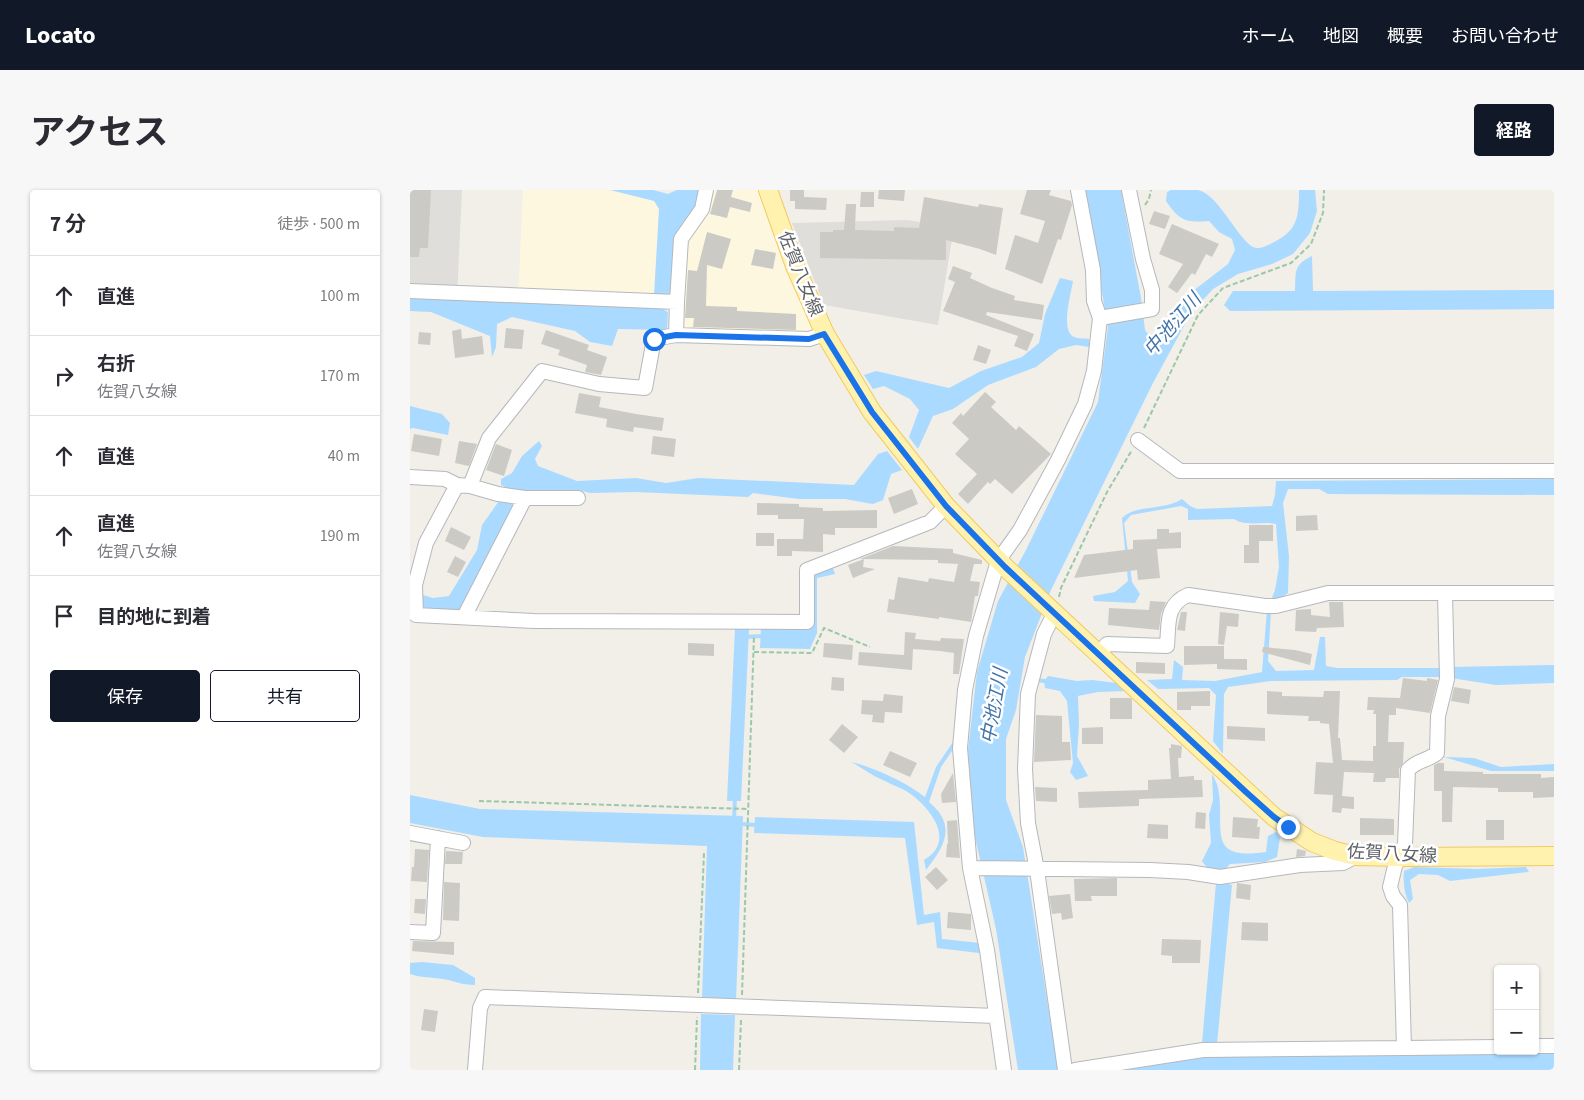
<!DOCTYPE html>
<html lang="ja">
<meta charset="utf-8">
<style>
body{margin:0;font-family:"Source Sans 3","Noto Sans JP",sans-serif;background:#f7f7f7;color:#2b2b33}
.controls{position:absolute;right:15px;bottom:15px;display:grid;overflow:hidden;border-radius:5px;box-shadow:0 1px 4px #0004}
.controls button{width:45px;height:45px;display:grid;place-items:center;padding:0;border:0;border-bottom:1px solid #e1e1e2;background:#fff;color:#2b2b33;font:25px sans-serif}
.stop{position:absolute;width:15px;height:15px;margin:-11px;border:4px solid #1a73e8;border-radius:50%;background:#fff}
.stop.end{background:#1a73e8;border-color:#fff;box-shadow:0 1px 5px #0008}
.list{margin:0;padding:0;list-style:none}
h2{display:flex;justify-content:space-between;align-items:center;height:65px;margin:0;padding:0 20px;font-size:21px}
h2 small{font-size:16px;font-weight:400;color:#7c7c81}
.list li{display:grid;grid-template-columns:32px 1fr auto;gap:15px;align-items:center;box-sizing:border-box;height:80px;padding:0 20px;border-top:1px solid #e1e1e2}
.list b{display:block;font-size:19px;white-space:nowrap}
.list p{margin:0;font-size:16px;white-space:nowrap;color:#7c7c81}
.list em{font-size:16px;font-style:normal;color:#7c7c81}
.actions{display:flex;gap:10px;padding:15px 20px}
.actions a{flex:1;padding:11px 0;border:1px solid #111827;border-radius:5px;text-align:center;font-size:18px;color:#111827}
.actions .main{background:#111827;color:#fff}
.icon{flex:none;width:28px;height:28px;fill:none;stroke:currentColor;stroke-width:2;stroke-linecap:round;stroke-linejoin:round}
.map{position:relative;flex:none;width:1144px;height:880px;overflow:hidden;border-radius:5px}
header{display:flex;align-items:center;gap:30px;box-sizing:border-box;height:70px;padding:0 25px;background:#111827;color:#fff}
header strong{font-size:24px}
nav{display:flex;gap:28px;margin-inline-start:auto;font-size:18px}
.intro{display:flex;align-items:center;justify-content:space-between;box-sizing:border-box;height:120px;padding:0 30px}
h1{margin:0;font-size:35px}
.button{padding:12px 22px;border-radius:5px;background:#111827;color:#fff;font-size:18px;font-weight:700}
main{display:flex;gap:30px;padding:0 30px}
aside{flex:1;background:#fff;border-radius:5px;box-shadow:0 1px 4px #0004}
.map>svg:first-child{display:block}
.commercial{fill:#fef7e0}
.industrial{fill:#e0deda}
.water{fill:#aadaff}
.lines{fill:none;stroke-linecap:round;stroke-linejoin:round}
.stream{stroke:#aadaff;stroke-width:4}
.building{fill:#cccac5}
.minor-casing{stroke:#b5b8bc;stroke-width:16}
.major-casing{stroke:#f2c960;stroke-width:20}
.path{stroke:#9cc7a9;stroke-width:2;stroke-dasharray:5 2.5;stroke-linecap:butt}
.minor{stroke:#fff;stroke-width:14}
.major{stroke:#fff2af;stroke-width:18}
.route{stroke:#1a73e8;stroke-width:6}
.labels{text-anchor:middle;dominant-baseline:central;stroke-width:5;stroke-linejoin:round;paint-order:stroke}
.street-label{font-size:18px;fill:#5f6368;stroke:#fff}
.water-label{font-size:19px;font-style:italic;fill:#4174aa;stroke:#fff}
</style>
<header>
<strong>Locato</strong>
<nav><a>ホーム</a><a>地図</a><a>概要</a><a>お問い合わせ</a></nav>
</header>
<div class="intro"><h1>アクセス</h1><a class="button">経路</a></div>
<main>
<aside>
<h2>7 分<small>徒歩 · 500 m</small></h2>
<ul class="list">
<li><svg class="icon" aria-label="ahead" viewBox="0 0 24 24"><path d="M12 20V5M6 11l6-6 6 6"/></svg><div><b>直進</b></div><em>100 m</em></li>
<li><svg class="icon" aria-label="right" viewBox="0 0 24 24"><path d="M7 20v-9h11M14 6l5 5-5 5"/></svg><div><b>右折</b><p>佐賀八女線</p></div><em>170 m</em></li>
<li><svg class="icon" aria-label="ahead" viewBox="0 0 24 24"><path d="M12 20V5M6 11l6-6 6 6"/></svg><div><b>直進</b></div><em>40 m</em></li>
<li><svg class="icon" aria-label="ahead" viewBox="0 0 24 24"><path d="M12 20V5M6 11l6-6 6 6"/></svg><div><b>直進</b><p>佐賀八女線</p></div><em>190 m</em></li>
<li><svg class="icon" aria-label="arrive" viewBox="0 0 24 24"><path d="M6 21V4h12l-3 4 3 4H6"/></svg><div><b>目的地に到着</b></div></li>
</ul>
<div class="actions"><a class="main">保存</a><a>共有</a></div>
</aside>
<div class="map">
<svg width="1144" height="880" viewBox="0 0 1144 880">
<rect width="100%" height="100%" fill="#f1efe8"/>
<path class="commercial" d="M113,0h115l45,13 4,-13h71l62,156 -148,-5v-34l-154,-7z"/>
<path class="industrial" d="M0,0h52l-5,108 -47,-2z
M497,30l47,7 -16,98 -114,-20 -32,-82z"/>
<path class="water" d="M200,0h43l15,4 9,-4h24l-28,100 -5,5h-14l5,-86 -5,-8z
M674,0h37l20,108 4,32 3,4h6l35,-40 39,-30 7,-14 -3,-11 -13,-7 -10,-11c-24,2 -30,-1 -43,-20l1,-9 4,-2c8,0 19,0 27,0 19,4 37,43 52,55 6,5 12,3 18,0 29,-13 31,-25 31,-55h16l2,21 -7,22 -17,21 -21,10 -34,10 -25,15 -22,24 -38,70 -102,207 -26,67 -9,53 -10,29v61l17,47 35,223h-40l-22,-141 -22,-96 -6,-83 9,-78 21,-71 28,-51 72,-148 10,-75z
M902,66l1,35 241,-1v19l-324,2 -6,-6 9,-14h62c1,-19 -2,-26 17,-35z
M650,88l13,3c-2,13 -13,50 1,56 4,2 11,1 15,2v8l-13,-2 -17,4 -23,18 -48,18 -35,24 -20,7 -15,33 -9,-12 10,-27 -9,-11 -26,-13 -11,3 -9,-14 12,-4 73,17 32,-17 41,-14 17,-14 6,-29z
M0,108l251,10 7,4 -1,18 -49,-1 -6,17 -22,-4 -15,-11 -63,-14 -15,7 -1,23 -4,10 -2,-21 -59,-24 -21,-1z
M0,216l32,8 8,9 -2,12 -35,-7 -3,1z
M129,251l3,5 -7,13 3,7 39,15 59,-3 30,5 32,-5 156,7 24,-31 9,-3 15,19 -11,4 -8,26 -10,4 -28,-5h-46l-46,-6 -5,4 -112,-5 -46,1 -12,-3 -10,3 -54,-2 -13,-6v-6l11,-6 10,-17z
M1144,289v16l-226,-1 -9,-5h-31l-5,14 6,53 -1,37 -13,9 -4,10 -3,49 8,10 38,-1 6,-33h5l1,29 11,2h105v9h-40l-5,3 -126,1 -43,6 -4,7 -1,60 -10,-13 3,-46 -7,-7 -51,1 -11,-9 25,-1 2,-19 9,7 -1,13 33,1 47,-9 5,-62 8,-20 4,-23 -3,-43c-14,-3 -30,3 -42,-5l-46,1v-11l-7,-3 -50,9 -7,8 8,59 8,12 -5,9 -41,-2 -1,-5 22,-4 13,-11 -6,-63c15,-14 42,-7 60,-19l8,7 7,3 75,-3 3,-11 1,-14z
M89,311l17,4 -57,106 -32,-1 -7,-6 3,-9 10,3 16,-2 28,-46 5,-25z
M423,378l2,6 -18,4v55l-7,16 -50,-1 1,-20h51v-50l2,-6z
M325,438l14,1 -8,172h-14z
M1144,475v18l-58,2 -45,-7 -1,-11z
M638,486l29,5 15,-1 25,3 8,8 -27,1 -20,4 1,28 -2,32 11,20 -12,4 -6,-8 3,-9 -6,-62 -7,-10 -15,-3 -1,-7z
M543,552l3,3 -15,22 -12,35c28,23 16,44 -3,68l-2,-10c31,-18 9,-49 -12,-65 -7,-6 -18,-9 -27,-14 -12,-5 -22,-12 -33,-19 25,7 52,19 73,35l11,-30z
M1034,567l30,1 27,9 53,-3v7h-63z
M802,584c2,4 5,9 6,14 8,40 -14,73 48,64l2,-16 8,-4 4,6 -3,19 -12,5 -35,2 -7,8 -3,9 12,4 -15,159h-5v13l342,-3v16h-429l83,-13v-13l-6,-1 14,-160 -6,-11 -8,-11 9,-18 -2,-28 4,-15z
M0,605l70,14 263,7 -7,184 -34,-1 5,-153 -224,-9 -73,-14z
M345,627l159,5 10,93 16,-3 2,27 38,4 -1,10 -42,-5 -3,-26 -17,3 -12,-87 -151,-5z
M1004,677l63,2 49,-2 3,5 -79,9 -12,-6 -19,-1 -9,6 3,19 -4,4c-5,-10 -6,-21 -5,-32z
M12,772l31,3 22,13v7c-14,0 -20,-4 -32,-6 -12,-2 -22,-1 -33,-5v-11z
M291,824l34,1 -2,55h-33z"/>
<g class="lines">
<path class="stream" d="M333,447l21,-1
M627,490l7,1
M324,630l1,-23
M329,634l18,1"/>
</g>
<path class="building" d="M0,0h21l-3,58h-8l-1,9h-9z
M307,0h16l-2,7 21,6 -2,9 -20,-5 -3,11 -17,-4z
M380,0h14v7l23,1 -1,12 -31,-1v-8h-5z
M469,0h26l-1,11 -26,-2z
M617,0h24l-2,5 22,6 1,4 -11,35 -3,-1 -16,45 -37,-15 10,-34 23,8 7,-22 -25,-7z
M451,2h13v15h-14z
M514,7l54,10 1,-3 24,4 -7,47 -16,-6 -34,-9v20l-126,-2v-26h13v-2h11l2,-26h10l-1,26 39,1v-4l25,1z
M744,21l16,5 -5,13 -16,-5z
M762,34l47,20 -7,13 -6,-3 -11,21 -3,-2 -15,20 -9,-6 15,-23 -24,-10z
M297,42l24,7 -9,30 -15,-4 -1,41 31,1v4l59,3v16l-103,-3 1,-9h-9l3,-48 9,1z
M345,59l21,4 -3,16 -22,-4z
M543,76l19,7 -2,5 22,10 23,8 -1,4 30,5 -2,15 -55,-8 -1,3 48,19 -7,17 -13,-5 4,-10 -75,-25 12,-29 -7,-3z
M96,138l18,2 -2,19 -18,-1z
M51,139l1,10 20,-3 2,18 -29,4 -3,-27z
M136,140l43,15 -2,5 20,7 -6,18 -16,-3 2,-7 -29,-10 2,-5 -19,-6z
M9,142l12,1 -1,12 -12,-1z
M568,155l13,5 -5,14 -13,-4z
M575,202l11,10 -5,5 25,23 3,-4 32,28 -39,40 -17,-15 -5,5 -2,-2 -20,22 -10,-10 19,-20 -22,-20 14,-15 -17,-16 9,-10 2,3z
M169,203l22,4 -2,10 37,7 28,4 -2,13 -28,-4 -1,5 -27,-5 1,-8 -32,-6z
M4,244l28,5 -3,17 -28,-5z
M243,246l23,3 -2,18 -23,-3z
M49,251l18,3 -8,22 -14,-3z
M86,254l16,6 -8,26 -18,-6z
M502,299l6,15 -24,10 -6,-16z
M347,313l42,1v3l24,1v3l54,-1v18h-42v7l-12,-1v18l-31,-1v5h-15v-17h26l1,-20h-26v-4h-21z
M907,325l1,15 -22,1v-15z
M839,335h24v16h-14v22h-15v-18h5z
M41,337l20,10 -7,13 -19,-9z
M747,339h12v4l12,-1v16l-24,1 3,29 -22,2 -1,-10 -63,8 10,-23 49,-6v-9l24,-1z
M346,343h18v13h-18z
M483,356l60,3v4l29,7v4h-8l-4,17 10,1 -2,14h-3l-4,26 -32,-5v2l-52,-7 2,-13 5,1 4,-23 30,5 1,-4 25,4 4,-18 -20,-1v-3l-78,-1z
M45,366l11,6 -8,15 -11,-5z
M454,369l-1,8 12,2 -22,9 -5,-13z
M740,411l16,1 -5,12 -2,16 -51,-5 1,-17 40,2z
M919,412h14l1,25 -27,1 -1,4 -21,-1 1,-21 15,-1v6l19,2z
M771,422h6l-2,19 -8,-1z
M810,422l19,2 -1,13 -11,-1 -3,19 -6,-1z
M495,442l11,1 -1,6 25,2 1,-3 23,1 -5,35h-6l1,-21 -14,-2 -27,-2 -1,21 -54,-5 1,-13 45,3z
M278,453l26,1v12l-26,-1z
M414,453l29,2 -1,15 -29,-3z
M774,456h40v13h23v11l-30,-1v-5l-33,1z
M853,457l32,3 17,4 -2,11 -48,-13z
M726,472l29,1v11l-29,-1z
M422,487l12,1v13l-13,-1z
M993,488l24,3v-3l11,2 -8,33 -34,-5v7h-7l-1,27h16l-1,21 -4,6v9h-13l-1,4h-12l1,-9 -30,-1 -2,24 12,1v12l-12,-1 -1,5 -9,-1 1,-17 -19,-1 2,-32 17,1 -4,-39 -9,-1v-2h-12l1,-5 -42,-2v-23l15,1v4l41,1 1,-6h16l-2,47h2l2,22 31,1v-15h3v-32h-3l1,-4h-7l1,-13 32,1z
M1044,497l17,3 -2,14 -18,-3z
M800,501v15h-19v4h-14v-18z
M474,504l19,2 -1,17 -17,-1 -1,11 -12,-1 1,-7 -12,-1 1,-14 21,1z
M700,508h21l1,2v19h-22z
M626,525l26,1v26h8l1,18 -37,2z
M432,534l16,13 -14,16 -15,-13z
M817,536l38,2v13l-38,-2z
M693,537v17h-21v-16z
M761,554l11,2 -1,12h-3l1,19 15,-1v4h8l1,17 -64,2v7l-60,2 -1,-16 70,-2v-10l23,-1 -2,-31h2z
M480,561l27,12 -7,14 -27,-12z
M1028,573h6v8l39,1v2h58v4l13,-1v20l-21,1v-6h-35v-4l-45,-1 -1,35h-10v-31h-8v-26z
M543,583l3,29 -14,1 -1,-9z
M625,597l22,1v14l-21,-1z
M786,622l10,1 -1,16 -10,-1z
M823,627l25,2 -1,8h3l-1,12 -27,-2z
M950,628l34,1v16h-34z
M547,630l3,38 -14,-1 1,-13h1l-1,-23z
M1076,630h18v20h-18z
M738,634l20,1v14l-21,-1z
M5,659l14,1 -2,32 -16,-1 1,-14h2z
M887,659l9,2 -1,5 -9,1z
M36,661l17,1 -1,12h-17z
M526,677l12,13 -11,10 -12,-13z
M707,688v18h-26l1,5h-17l-1,-22z
M34,692l16,1 -1,38 -16,-1z
M827,693l14,2 -1,15 -14,-2z
M660,704l3,24 -11,2 -1,-7 -9,1 -3,-18z
M5,709h11l-1,15 -11,-1z
M538,722l23,2v16l-24,-2z
M832,732l26,1v18l-27,-1z
M752,749l39,1 -1,23h-28v-7l-11,-1z
M3,751l41,1v13l-42,-4z
M14,819l14,2 -3,21 -14,-2z"/>
<g class="lines">
<g class="minor-casing">
<path id="minor" d="M0,101l267,11 -1,33 133,4 16,-5
M267,112l4,-63 21,-30 4,-19
M690,128l52,-9v-19l-9,-31 -14,-69
M728,250l42,31h374
M0,287l35,2 12,6 13,1 19,-48 53,-67 57,13 46,4 9,-49 22,-4
M60,296l28,8 27,4h53
M0,394l5,1 1,30 118,6 273,1v-52l123,-48 16,-16
M5,395l11,-42 31,-58
M1035,403l2,86 -9,37 -1,37c-11,9 -19,6 -29,17l-3,74 -10,22 -5,21 3,9 7,9 4,143 94,-1
M644,424l-10,20 -16,60 -3,75 3,54 9,47 28,200
M54,427l61,-119
M688,465l9,-11 60,2c2,-22 -2,-41 21,-51l77,11h11l52,-13h226
M0,643l53,10
M560,678l180,2 38,2 32,5 80,-12 43,-2 13,-7
M0,742l23,1 5,-95
M1125,856h19
M65,880l5,-62 5,-11 511,19
M594,880l-17,-120 -17,-82 -10,-120 5,-58 11,-54 22,-75 22,-31 38,-70 27,-56 9,-33 6,-53 -6,-17 -1,-31 -15,-80
M665,880l128,-20 201,-2"/>
</g>
<g class="major-casing">
<path id="major" d="M358,0l27,76 30,68 47,78 74,94 59,61 269,250 38,25 23,9 21,5 43,1 155,-1"/>
</g>
<path class="path" d="M735,15l4,-6 2,-9
M734,238l54,-113 25,-27 68,-25 20,-19 12,-31 1,-23
M649,407l2,-9 46,-96 25,-42
M344,462l58,1 12,-25 46,19
M69,611l269,8
M288,803l6,-140
M332,805l12,-360
M285,880l2,-53
M329,880l2,-50"/>
<use href="#minor" class="minor"/>
<use href="#major" class="major"/>
</g>
<g class="lines">
<path class="route" d="M244,149l22,-4 133,4 15,-5 48,78 74,94 59,61 241,225 28,25 14,10"/>
</g>
<g class="labels">
<g class="street-label">
<text transform="translate(390 84) rotate(68)">佐賀八女線</text>
<text transform="translate(982 664) rotate(3)">佐賀八女線</text>
</g>
<g class="water-label">
<text transform="translate(763 135) rotate(-49)">中池江川</text>
<text transform="translate(585 516) rotate(-80)">中池江川</text>
</g>
</g>
</svg>
<div class="controls">
<button>+</button>
<button>−</button>
</div>
<div class="stop" style="left:244px;top:149px"></div>
<div class="stop end" style="left:878px;top:637px"></div>
</div>
</main>
